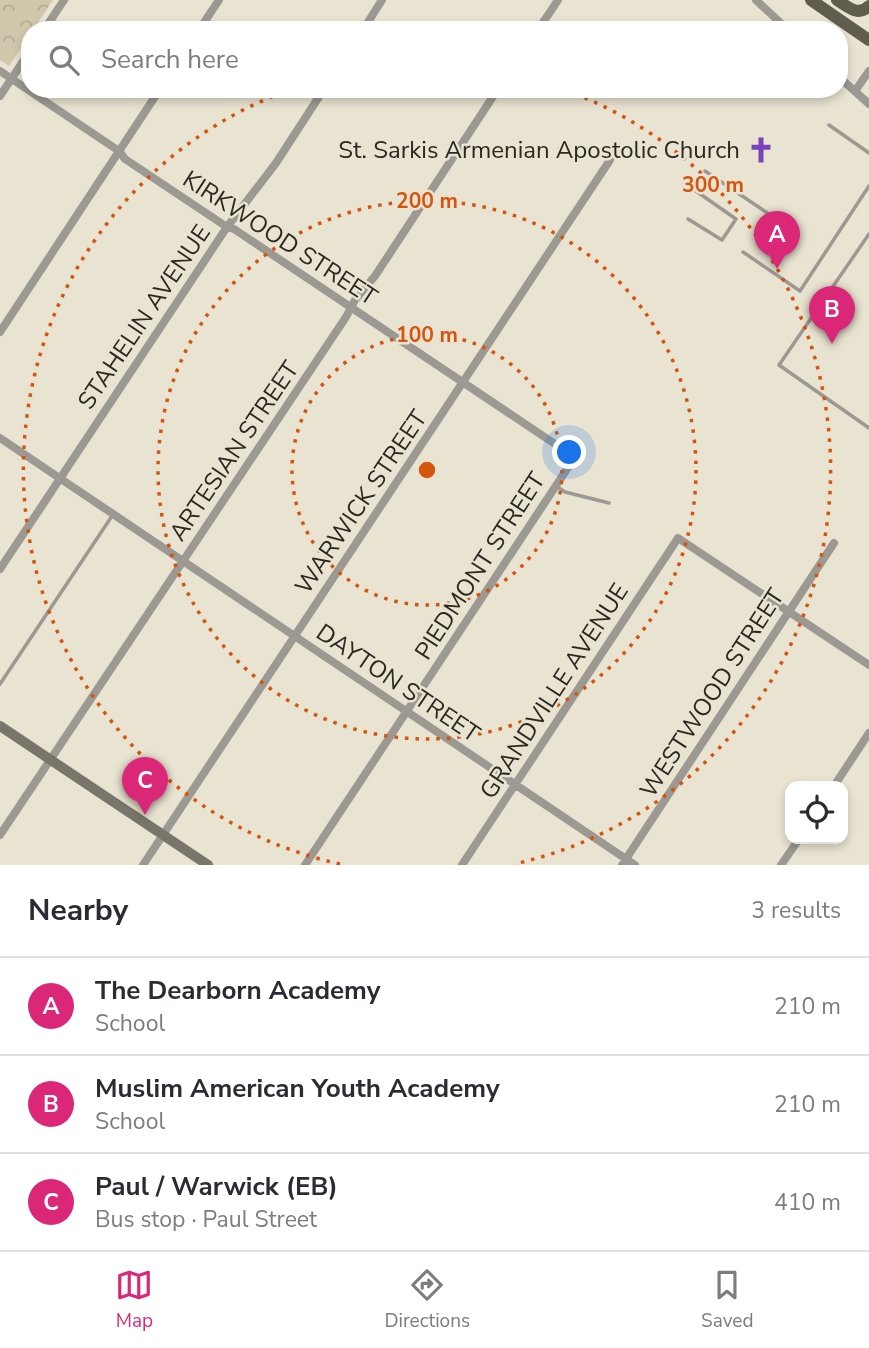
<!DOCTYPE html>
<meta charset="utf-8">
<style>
body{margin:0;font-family:"Nunito Sans",sans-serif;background:#f7f7f7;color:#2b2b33}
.controls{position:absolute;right:21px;bottom:21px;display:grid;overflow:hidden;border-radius:14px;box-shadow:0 4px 10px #0003}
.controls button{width:63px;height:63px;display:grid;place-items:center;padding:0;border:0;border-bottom:2px solid #e1e1e2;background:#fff;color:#2b2b33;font:35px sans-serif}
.you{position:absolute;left:570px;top:453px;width:24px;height:24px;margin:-18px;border:5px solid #fff;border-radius:50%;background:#1a73e8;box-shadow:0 0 0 10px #1a73e833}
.badge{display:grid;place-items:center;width:46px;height:46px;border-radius:50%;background:#db2777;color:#fff;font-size:23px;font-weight:700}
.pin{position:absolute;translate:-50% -58px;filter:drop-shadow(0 2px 4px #0008)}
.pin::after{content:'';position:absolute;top:37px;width:24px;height:21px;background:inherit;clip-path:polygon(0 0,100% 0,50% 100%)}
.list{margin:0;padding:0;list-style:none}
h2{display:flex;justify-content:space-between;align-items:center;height:91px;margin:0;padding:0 28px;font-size:30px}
h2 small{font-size:23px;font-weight:400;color:#7c7c81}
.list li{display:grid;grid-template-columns:46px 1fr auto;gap:21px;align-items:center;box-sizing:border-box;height:98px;padding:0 28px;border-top:2px solid #e1e1e2}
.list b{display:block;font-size:26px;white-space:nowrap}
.list p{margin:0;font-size:23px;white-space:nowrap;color:#7c7c81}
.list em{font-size:23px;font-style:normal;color:#7c7c81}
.icon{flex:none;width:38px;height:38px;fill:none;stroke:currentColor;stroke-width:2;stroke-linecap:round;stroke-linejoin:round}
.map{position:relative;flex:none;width:869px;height:865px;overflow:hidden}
.search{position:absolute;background:#fff;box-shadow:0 4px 10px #0003;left:21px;right:21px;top:21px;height:77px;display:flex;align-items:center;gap:18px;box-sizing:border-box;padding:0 24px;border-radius:28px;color:#7c7c81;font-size:26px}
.sheet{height:385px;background:#fff}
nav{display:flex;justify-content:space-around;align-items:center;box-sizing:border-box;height:98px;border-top:2px solid #e1e1e2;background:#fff;font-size:19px;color:#7c7c81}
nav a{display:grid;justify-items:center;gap:4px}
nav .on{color:#db2777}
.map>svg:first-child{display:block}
.forest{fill:url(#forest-crowns)}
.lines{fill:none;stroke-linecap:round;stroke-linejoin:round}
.lane{stroke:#9b9991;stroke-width:3.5}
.street{stroke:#9b9991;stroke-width:8}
.secondary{stroke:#79756a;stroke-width:10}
.primary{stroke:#605c4e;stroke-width:12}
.ring{fill:none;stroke:#d5540e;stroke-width:3.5;stroke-dasharray:3.5 7}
.labels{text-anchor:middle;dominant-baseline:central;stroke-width:5;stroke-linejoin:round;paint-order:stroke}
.poi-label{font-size:24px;fill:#2a2821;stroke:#e9e3d1;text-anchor:end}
.street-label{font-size:24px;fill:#2a2821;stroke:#e9e3d1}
.centre{fill:#d5540e;stroke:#e9e3d1;stroke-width:3.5}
.ring-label{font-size:21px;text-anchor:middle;font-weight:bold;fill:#d5540e;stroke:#e9e3d1;stroke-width:5;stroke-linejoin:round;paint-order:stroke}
</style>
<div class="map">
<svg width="869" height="865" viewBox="0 0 869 865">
<defs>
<pattern id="forest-crowns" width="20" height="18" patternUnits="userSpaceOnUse" patternTransform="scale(1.75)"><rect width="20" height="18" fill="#d0c7ad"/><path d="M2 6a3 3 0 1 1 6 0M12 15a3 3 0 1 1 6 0" fill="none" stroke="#b3ab95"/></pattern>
</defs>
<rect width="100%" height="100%" fill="#e9e3d1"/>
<path class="forest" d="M0,0h53l-20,30h-3v5l-21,31 -9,-6z"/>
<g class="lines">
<path class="lane" d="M829,125l40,28
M705,171l64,43
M688,219l34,21 14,-21 -43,-30
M869,234l-90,131 90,63
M743,252l57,39 69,-105
M556,486l9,6 44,11
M0,684l112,-168"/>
<path class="street" d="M756,0l32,30
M44,30l20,-30
M199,30l20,-30
M363,30l19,-30
M538,30l20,-30
M0,71l119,80 6,8 102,68 7,2 330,221 7,13 -266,402
M839,77l30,27
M855,91l14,-20
M0,96l30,-45
M0,332l160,-243
M0,438l635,427
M0,569l227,-342 49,-64 48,-74
M834,786l35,-53
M0,835l346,-518 9,-17 20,-24 123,-187
M143,865l467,-705
M462,865l216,-327 191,127
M622,865l212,-322
M781,865l18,-26"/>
<path class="secondary" d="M0,726l208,139"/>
<path class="primary" d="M811,0l58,40
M837,0c11,7 21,17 32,6"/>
</g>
<g class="ring">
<circle cx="427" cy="470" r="135"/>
<circle cx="427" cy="470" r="269"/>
<path d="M340 864A404 404 0 0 1 289 90M565 90A404 404 0 0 1 514 864"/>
</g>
<defs>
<g id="church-bare" transform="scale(2.1)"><path d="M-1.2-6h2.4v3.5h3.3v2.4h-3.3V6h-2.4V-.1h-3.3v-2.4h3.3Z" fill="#7944bb" stroke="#e9e3d1" stroke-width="2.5" paint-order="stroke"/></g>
</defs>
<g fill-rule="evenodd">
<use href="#church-bare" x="761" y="150"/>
</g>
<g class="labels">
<g class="poi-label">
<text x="740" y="150">St. Sarkis Armenian Apostolic Church</text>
</g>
<g class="street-label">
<text transform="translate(280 238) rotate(33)">KIRKWOOD STREET</text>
<text transform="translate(144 317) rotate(-56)">STAHELIN AVENUE</text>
<text transform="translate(234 451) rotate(-56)">ARTESIAN STREET</text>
<text transform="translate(361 502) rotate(-56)">WARWICK STREET</text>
<text transform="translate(480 566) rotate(-57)">PIEDMONT STREET</text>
<text transform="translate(398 683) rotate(34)">DAYTON STREET</text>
<text transform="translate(554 691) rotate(-57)">GRANDVILLE AVENUE</text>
<text transform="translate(712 693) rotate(-57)">WESTWOOD STREET</text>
</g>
</g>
<circle cx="427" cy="470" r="10" class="centre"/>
<g class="ring-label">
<text x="713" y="192">300 m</text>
<text x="427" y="208">200 m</text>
<text x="427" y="342">100 m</text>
</g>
</svg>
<div class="controls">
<button><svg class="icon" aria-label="locate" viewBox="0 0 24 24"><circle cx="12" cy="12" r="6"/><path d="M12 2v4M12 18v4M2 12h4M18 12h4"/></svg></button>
</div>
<div class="you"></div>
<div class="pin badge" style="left:777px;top:269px">A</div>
<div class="pin badge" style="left:832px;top:344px">B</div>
<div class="pin badge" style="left:145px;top:815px">C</div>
<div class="search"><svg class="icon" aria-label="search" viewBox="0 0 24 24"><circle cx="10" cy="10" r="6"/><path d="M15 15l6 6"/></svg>Search here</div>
</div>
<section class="sheet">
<h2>Nearby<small>3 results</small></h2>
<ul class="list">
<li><span class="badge">A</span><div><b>The Dearborn Academy</b><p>School</p></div><em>210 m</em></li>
<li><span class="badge">B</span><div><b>Muslim American Youth Academy</b><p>School</p></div><em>210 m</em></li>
<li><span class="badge">C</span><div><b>Paul / Warwick (EB)</b><p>Bus stop · Paul Street</p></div><em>410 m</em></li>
</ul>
</section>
<nav>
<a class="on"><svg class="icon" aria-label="map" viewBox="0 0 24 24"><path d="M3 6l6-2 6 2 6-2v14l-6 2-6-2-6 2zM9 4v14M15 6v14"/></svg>Map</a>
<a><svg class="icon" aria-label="directions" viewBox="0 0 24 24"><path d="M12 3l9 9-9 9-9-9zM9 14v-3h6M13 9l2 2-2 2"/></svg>Directions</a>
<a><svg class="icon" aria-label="saved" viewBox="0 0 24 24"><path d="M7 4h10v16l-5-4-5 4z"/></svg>Saved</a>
</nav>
